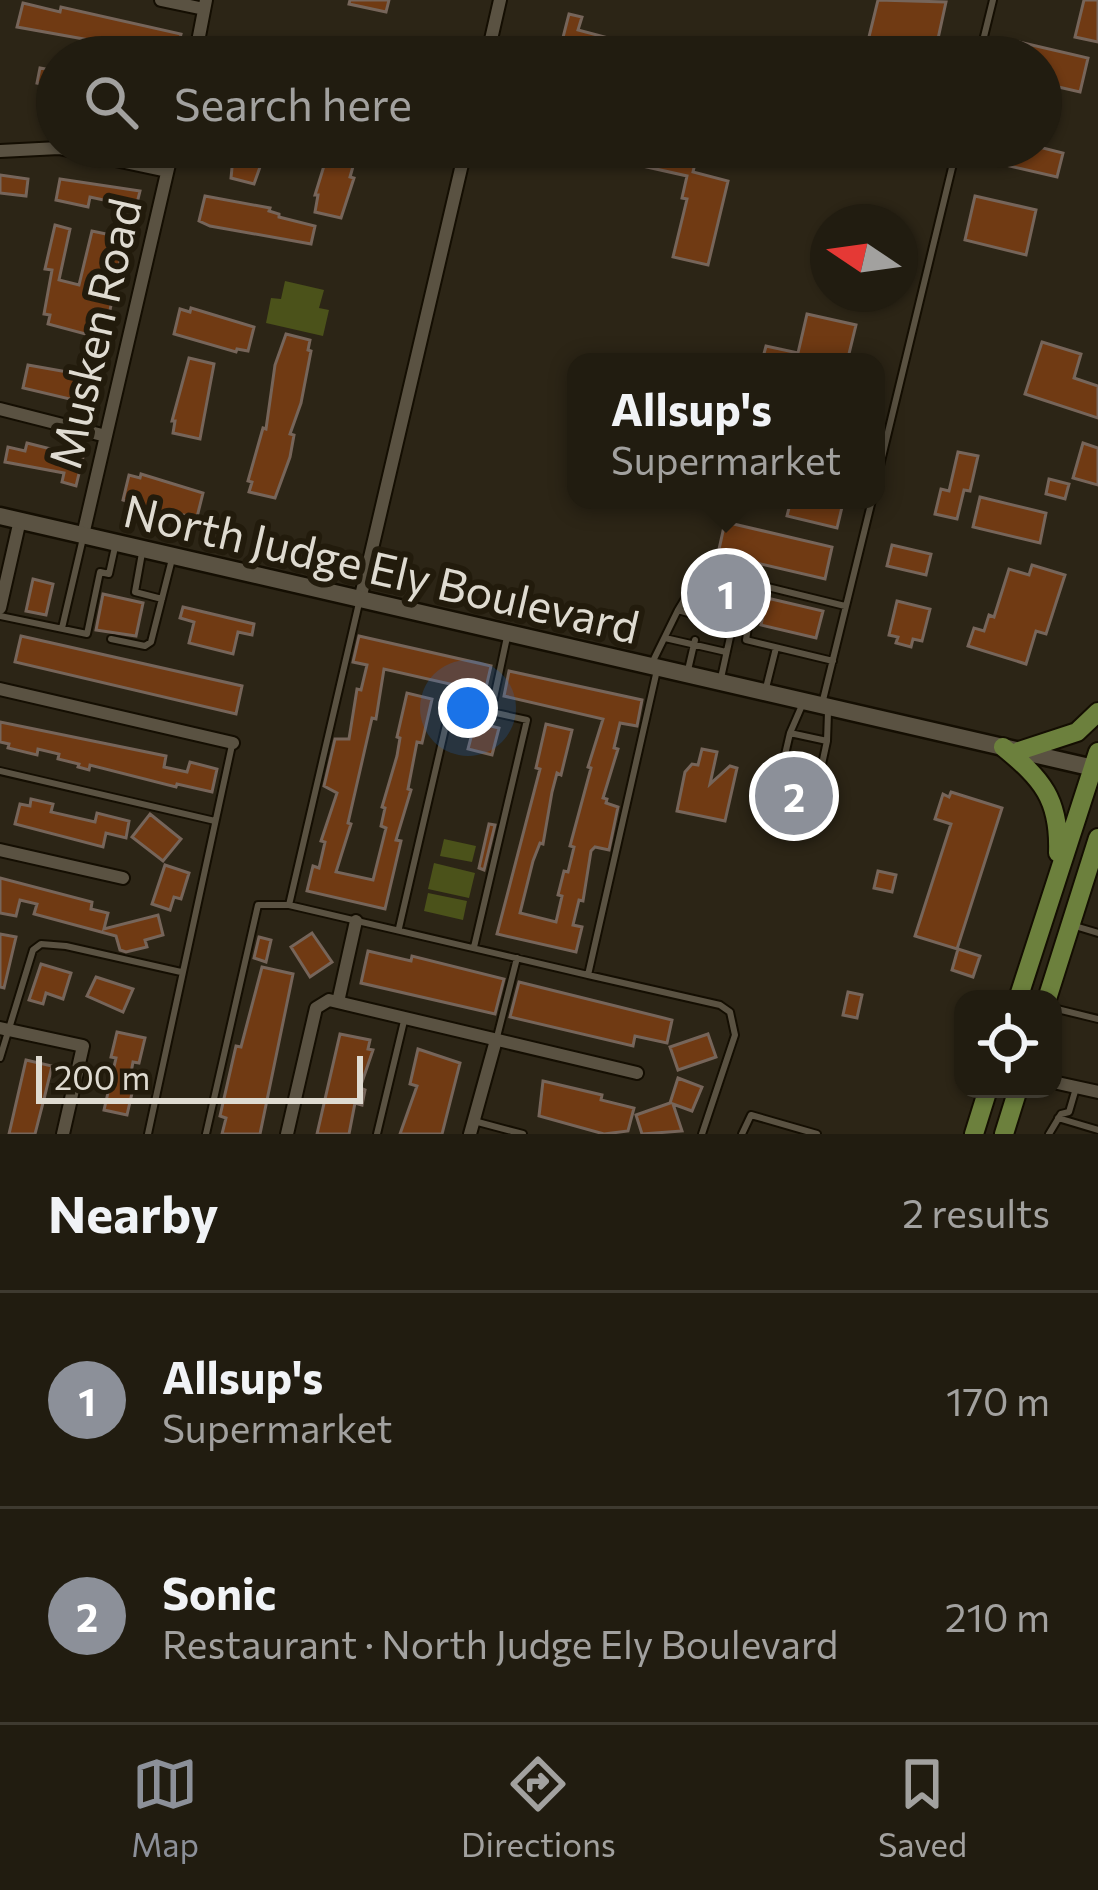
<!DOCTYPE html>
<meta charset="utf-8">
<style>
body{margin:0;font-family:Commissioner,sans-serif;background:#2d291e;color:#f1f3f6}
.controls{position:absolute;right:36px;bottom:36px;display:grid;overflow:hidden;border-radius:24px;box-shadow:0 3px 9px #0004}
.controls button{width:108px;height:108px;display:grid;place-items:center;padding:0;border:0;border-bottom:3px solid #3e3a30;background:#211c10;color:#f1f3f6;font:60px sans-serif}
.compass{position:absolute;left:810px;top:204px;width:108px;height:108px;border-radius:50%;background:#211c10;box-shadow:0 3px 9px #0004;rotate:283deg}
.scale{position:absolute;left:36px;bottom:30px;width:327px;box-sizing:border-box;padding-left:12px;border:6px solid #dfdbd1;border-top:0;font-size:33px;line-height:42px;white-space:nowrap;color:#dfdbd1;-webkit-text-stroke:9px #221b0c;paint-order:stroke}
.you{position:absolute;left:468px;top:708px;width:42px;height:42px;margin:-30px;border:9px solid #fff;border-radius:50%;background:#1a73e8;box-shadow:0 0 0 18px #1a73e833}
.badge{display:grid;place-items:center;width:78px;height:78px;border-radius:50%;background:#8c9099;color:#fff;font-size:39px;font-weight:700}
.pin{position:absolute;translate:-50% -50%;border:6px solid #fff;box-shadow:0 3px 12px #0006}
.popup{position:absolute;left:567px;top:353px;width:318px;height:156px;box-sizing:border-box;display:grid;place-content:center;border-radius:24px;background:#211c10;filter:drop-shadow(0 3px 9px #0005);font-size:39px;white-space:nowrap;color:#a2a19f}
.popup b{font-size:45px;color:#f1f3f6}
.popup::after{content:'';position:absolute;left:50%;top:100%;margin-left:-24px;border:24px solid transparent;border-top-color:#211c10}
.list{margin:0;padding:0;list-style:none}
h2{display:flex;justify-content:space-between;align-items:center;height:156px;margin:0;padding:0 48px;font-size:51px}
h2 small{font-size:39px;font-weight:400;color:#a2a19f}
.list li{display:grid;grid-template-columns:78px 1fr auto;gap:36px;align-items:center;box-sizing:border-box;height:216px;padding:0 48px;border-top:3px solid #3e3a30}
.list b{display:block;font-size:45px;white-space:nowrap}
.list p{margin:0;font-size:39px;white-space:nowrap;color:#a2a19f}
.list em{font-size:39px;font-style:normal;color:#a2a19f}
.icon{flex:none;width:66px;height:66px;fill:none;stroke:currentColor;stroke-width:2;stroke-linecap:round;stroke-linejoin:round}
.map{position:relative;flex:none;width:1098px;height:1134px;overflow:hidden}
.search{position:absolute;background:#211c10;box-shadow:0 3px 9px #0004;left:36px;right:36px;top:36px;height:132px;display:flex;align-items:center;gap:30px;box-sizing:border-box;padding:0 42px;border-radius:66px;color:#a2a19f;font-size:45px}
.sheet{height:588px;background:#211c10}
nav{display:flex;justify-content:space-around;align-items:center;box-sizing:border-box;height:168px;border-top:3px solid #3e3a30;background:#211c10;font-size:33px;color:#a2a19f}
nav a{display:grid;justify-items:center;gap:6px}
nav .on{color:#8c9099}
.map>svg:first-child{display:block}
.green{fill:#4b521a}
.building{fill:#703a13;stroke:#76655a;stroke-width:3}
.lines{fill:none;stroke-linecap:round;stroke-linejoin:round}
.service-casing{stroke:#140e02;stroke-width:10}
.minor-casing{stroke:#140e02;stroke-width:16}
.secondary-casing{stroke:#140e02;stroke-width:21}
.primary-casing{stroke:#140e02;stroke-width:22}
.service{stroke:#5a5242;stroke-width:6}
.minor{stroke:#5a5242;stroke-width:12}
.secondary{stroke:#5a5242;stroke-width:16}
.primary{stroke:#6c803d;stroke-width:18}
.labels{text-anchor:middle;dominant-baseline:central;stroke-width:12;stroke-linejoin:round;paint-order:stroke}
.street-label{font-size:45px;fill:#dfdbd1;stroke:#221b0c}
</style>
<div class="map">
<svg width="1098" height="1134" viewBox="0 0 1098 1134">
<rect width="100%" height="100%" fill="#2c2516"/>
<path class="green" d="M285,281l39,9 -5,18 10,2 -6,26 -57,-13 5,-25 10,1z
M444,839l32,7 -4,16 -32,-6z
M434,863l41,10 -6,25 -41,-9z
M428,893l39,8 -4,19 -39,-9z"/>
<path class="building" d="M350,0h39l-3,12 -37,-8z
M878,0l68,2 -12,55 -93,-2 3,-15 23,5z
M1084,0h14v42l-23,-5z
M23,3l37,9 1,-5 120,27 -6,23h-32l-20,-7v-4l-106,-19z
M569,14l13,3 -4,13 38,10 -2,6 31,8v3h-87z
M1019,42l69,16 -8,34 -39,-9v-26h-25z
M40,68l17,3v43l-13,-3 6,-25 -13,-3z
M234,147l32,3 -12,34 -23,-6z
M571,147h128l-6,25 35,9 -20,84 -35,-8 14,-58 -5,-1 5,-22 -116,-26z
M987,147h52l24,6 -6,24 -73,-17z
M327,156l27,7 -4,14 4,1 -13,40 -26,-6 3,-17h-3z
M0,175l28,4 -2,17 -26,-3z
M60,179l80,12 -4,16 -46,-10 -2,10 -32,-7z
M205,196l65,12 -1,3 10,3v3l36,9 -4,18 -101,-18 -11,-5z
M975,196l61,14 -10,45 -61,-15z
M55,225l15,4 -11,51 20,5 13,-54 33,7 -21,101 -56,-15 2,-9 -6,-1 8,-44 -7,-1z
M191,308l63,19 -6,24 -11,-2 -1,3 -62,-18 6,-25 10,3z
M807,314l49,11 -9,37 -85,-1 4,-15 32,7z
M286,334l24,6 -2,10 3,1 -10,52 -11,31 4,1 -4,22 -15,41 -26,-6 3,-10 -4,-1 15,-53 3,1 9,-64z
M1042,342l39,12 -7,24 24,8v32l-73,-24z
M189,358l25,6 -14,75 -27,-6 2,-12h-3z
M28,365l73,13 -6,27 -72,-17z
M27,443l56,14 -7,29 -14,-4 2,-9 -59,-11 3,-15 17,4z
M1083,443l15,5v37l-25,-7z
M958,452l20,4 -8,35 -6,-1 -7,29 -22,-5 6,-25 8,2z
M141,474l62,19 -6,24 -42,-6 -32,-11 6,-25 11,3z
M1049,479l20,5 -4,15 -19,-5z
M980,497l66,16 -6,30 -67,-16z
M791,500l51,7 -5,21 -50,-12z
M725,522l107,25 -7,32 -107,-25z
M892,545l39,9 -5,21 -39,-9z
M1032,565l33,10 -19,59 -10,-3 -10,33 -58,-18 6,-18 10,3 5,-16 5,2 15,-48 20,6z
M33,579l20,5 -7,31 -20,-4z
M713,582l29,7 -4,19 -29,-7z
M103,594l40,9 -7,33 -40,-6z
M767,598l56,13 -7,27 -55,-13z
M897,601l33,8 -8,32 -9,-2 -2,8 -15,-4 2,-6 -9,-2z
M183,607l71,17 -2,11 -14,-3 -5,22 -44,-11 5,-21 -14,-4z
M21,636l221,50 -6,28 -221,-52z
M359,636l132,30 -6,26 -101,-23 -8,50 -4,-1 -24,105 3,1 -15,48 37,8 13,-52 -5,-2 4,-18 -3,-1 15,-51 3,-18 -3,-1 10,-44 25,6 -10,44 -5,-1 -9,47 3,1 -15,50 5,1 -16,68 -78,-18 6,-25 6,2 6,-26 -4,-1 16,-48 -13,-7 11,-47h14l8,-50 4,1 6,-25 -14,-3z
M509,671l133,29 -5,26 -17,-3 -6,25 4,1 -15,49 4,1 -1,4 12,4 -9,43 -14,-3 -4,4 -8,50 -4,-1 -6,25 9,2 -6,25 -79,-18 43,-165 -4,-1 10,-44 26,6 -11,45 -4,-2 -5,19 -9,52 -3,-1 -7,18 -13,52 36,9 6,-26 -4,-1 6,-24 4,1 6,-25 -4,-1 21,-78 -3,-1 15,-48 -99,-23z
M0,722l166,34 -2,11 23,5 3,-10 27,7 -5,23 -35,-8 -1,3 -86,-22 -1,5 -11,-3 1,-3 -21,-5 1,-5 -21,-5 -1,6 -29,-7 1,-4 -9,-2z
M475,722l24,6 -7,27 -24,-6z
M702,749l15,3 -7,32 20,-18 7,2 -12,53 -48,-10 8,-39 7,-8 6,1z
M791,781l12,3 -7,28 -12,-3z
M951,792l51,16 -45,141 -42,-13 36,-112 -16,-5 8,-25 6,3z
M31,799l22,5 -2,8 44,10 2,-9 32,8 -3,17 -20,-5 -3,14 -88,-23 5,-20 10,2z
M150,814l31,25 -18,22 -31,-24z
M489,824l6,1 -11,45 -5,-2z
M165,865l24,8 -8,26 -7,-2 -4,13 -18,-6z
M878,871l18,4 -4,17 -18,-4z
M0,878l92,24 -1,7 17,4 -4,16 54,-14 5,20 -18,5 2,7 -21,5 -6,-2 -4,-14 -82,-22 3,-10 -17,-4 -4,16 -16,-3z
M312,933l20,29 -22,15 -19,-30z
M0,934l16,3 -12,51 -4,-1z
M259,937l12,3 -5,22 -12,-4z
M958,949l22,7 -7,21 -21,-7z
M368,951l43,10 1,-5 92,23 -9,35 -134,-31z
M41,964l30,9 -8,26 -17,-6 -3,11 -14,-4z
M262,967l31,7 -33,160h-38l4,-16 -6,-2 16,-70 5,1z
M96,977l37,12 -10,23 -36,-16z
M519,982l153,38 -5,23 -32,-7 -2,10 -123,-29z
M848,992l14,3 -5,23 -14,-3z
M117,1032l28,6 -6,25 -6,-1 -3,16 5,2 -8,35 -23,-5 12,-52 -5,-1z
M340,1034l30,6 -2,9 5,1 -13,38 5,2 -3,15 -7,-2 -6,31h-32z
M708,1034l8,23 -38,13 -8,-23z
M418,1049l42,14 -18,71h-42l17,-48 -7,-2z
M26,1060l26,6 -8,33 -9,35h-26z
M678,1078l24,9 -10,24 -19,-7 9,27 -40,3 -6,-19 34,-12z
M543,1081l59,14 -1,5 33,8 -6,23 -24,3 -65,-18z"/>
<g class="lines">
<g class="service-casing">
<path id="service" d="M979,57l14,-57
M876,482l81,-335
M142,553l-7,39 27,7
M755,584l90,22
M678,610l23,-38 54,12 -9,56 87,21
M0,616l87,18 13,-62 9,2 6,-27
M62,628l21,-90
M665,638l61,14
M111,639l34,7 6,-4 21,-83
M653,661l25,-51 48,14 4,13 -9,41
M688,670l7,-30
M766,688l10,-40
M823,700l49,-200
M803,703l-13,30 -19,82c15,10 22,12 39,5l17,-79 1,-29
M491,712l16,-75
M790,733l37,8
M0,771l215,50
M289,905l70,-302
M1075,926l23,7
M399,928l52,-225 76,17 -53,227
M588,975l132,30 10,7 5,23 -33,99
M1053,1008l45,11
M497,1037l20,-79
M0,1058l33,-108 8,-6 25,2 115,26
M1058,1118l40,12
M474,1121l49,13
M148,1134l84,-389
M206,1134l52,-229h31l299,70 69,-305
M377,1134l27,-113
M742,1134l9,-19 66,19
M1049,1134l12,-20 8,-2 7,-24"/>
</g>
<g class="minor-casing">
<path id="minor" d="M161,0l43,9
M195,57l11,-57
M487,57l13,-57
M0,151l59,-3 108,23
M0,409l106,27
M83,535l90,-388
M360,600l106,-453
M0,608l20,-88
M0,689l233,54
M0,850l123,28
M338,1002l18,-81
M0,1028l83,18 -20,88
M1053,1082l45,10
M287,1134l29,-126 13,-8 308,73
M470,1134l26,-94"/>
</g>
<g class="secondary-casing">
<path id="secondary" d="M0,516l1098,253"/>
</g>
<g class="primary-casing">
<path id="primary" d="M1003,747c39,32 57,52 55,106
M1019,751l58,-19 21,-20
M1018,999l80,-247
M1047,999l51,-161
M974,1134l14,-45
M1004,1134l14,-45"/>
</g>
<use href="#service" class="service"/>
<use href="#minor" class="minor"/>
<use href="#secondary" class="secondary"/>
<use href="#primary" class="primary"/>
</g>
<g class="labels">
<g class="street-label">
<text transform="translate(93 333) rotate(-77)">Musken Road</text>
<text transform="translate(382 567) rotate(13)">North Judge Ely Boulevard</text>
</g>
</g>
</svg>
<div class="controls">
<button><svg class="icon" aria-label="locate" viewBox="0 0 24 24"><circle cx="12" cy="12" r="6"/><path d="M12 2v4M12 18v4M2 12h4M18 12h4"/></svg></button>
</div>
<svg class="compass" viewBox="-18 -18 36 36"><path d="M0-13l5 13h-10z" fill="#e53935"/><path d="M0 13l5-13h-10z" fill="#a2a19f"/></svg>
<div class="scale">200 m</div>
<div class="you"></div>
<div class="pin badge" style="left:726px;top:593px">1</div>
<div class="popup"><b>Allsup's</b>Supermarket</div>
<div class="pin badge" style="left:794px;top:796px">2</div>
<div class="search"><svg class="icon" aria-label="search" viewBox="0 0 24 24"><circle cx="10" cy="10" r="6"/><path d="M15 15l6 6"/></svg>Search here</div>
</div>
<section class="sheet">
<h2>Nearby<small>2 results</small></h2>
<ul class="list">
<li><span class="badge">1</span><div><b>Allsup's</b><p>Supermarket</p></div><em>170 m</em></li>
<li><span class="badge">2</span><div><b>Sonic</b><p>Restaurant · North Judge Ely Boulevard</p></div><em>210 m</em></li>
</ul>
</section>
<nav>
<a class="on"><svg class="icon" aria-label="map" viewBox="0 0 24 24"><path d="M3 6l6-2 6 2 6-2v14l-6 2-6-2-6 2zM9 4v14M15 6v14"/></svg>Map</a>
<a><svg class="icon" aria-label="directions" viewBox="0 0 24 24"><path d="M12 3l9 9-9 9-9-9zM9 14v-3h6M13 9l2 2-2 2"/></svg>Directions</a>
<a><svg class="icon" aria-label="saved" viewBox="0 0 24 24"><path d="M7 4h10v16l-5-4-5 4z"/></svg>Saved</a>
</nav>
